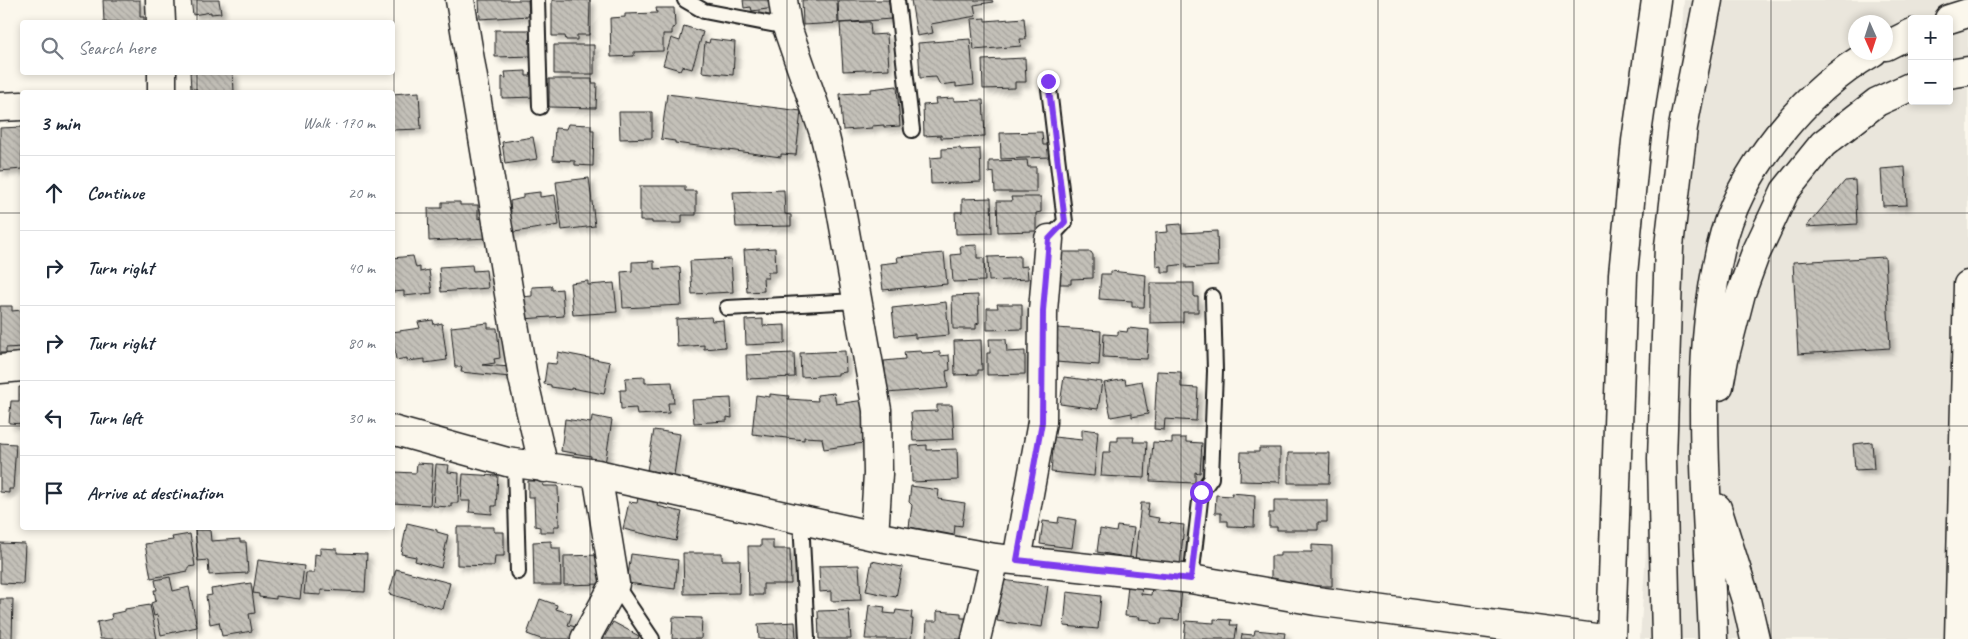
<!DOCTYPE html>
<meta charset="utf-8">
<style>
body{margin:0;font-family:Caveat,sans-serif;background:#f2f2f3;color:#1f2937}
.controls{position:absolute;right:15px;top:15px;display:grid;overflow:hidden;border-radius:5px;box-shadow:0 2px 8px #0003}
.controls button{width:45px;height:45px;display:grid;place-items:center;padding:0;border:0;border-bottom:1px solid #e0e1e3;background:#fff;color:#1f2937;font:25px sans-serif}
.compass{position:absolute;left:1848px;top:15px;width:45px;height:45px;border-radius:50%;background:#fff;box-shadow:0 2px 8px #0003;rotate:177deg}
.stop{position:absolute;width:15px;height:15px;margin:-11px;border:4px solid #7c3aed;border-radius:50%;background:#fff}
.stop.end{background:#7c3aed;border-color:#fff;box-shadow:0 1px 5px #0008}
.list{margin:0;padding:0;list-style:none}
h2{display:flex;justify-content:space-between;align-items:center;height:65px;margin:0;padding:0 20px;font-size:21px}
h2 small{font-size:16px;font-weight:400;color:#747a83}
.list li{display:grid;grid-template-columns:32px 1fr auto;gap:15px;align-items:center;box-sizing:border-box;height:75px;padding:0 20px;border-top:1px solid #e0e1e3}
.list b{display:block;font-size:19px;white-space:nowrap}
.list em{font-size:16px;font-style:normal;color:#747a83}
.icon{flex:none;width:28px;height:28px;fill:none;stroke:currentColor;stroke-width:2;stroke-linecap:round;stroke-linejoin:round}
.map{position:relative;flex:none;width:1968px;height:639px;overflow:hidden}
.search{position:absolute;background:#fff;box-shadow:0 2px 8px #0003;left:20px;top:20px;width:375px;height:55px;display:flex;align-items:center;gap:12px;box-sizing:border-box;padding:0 18px;border-radius:5px;color:#747a83;font-size:19px}
.panel{position:absolute;background:#fff;box-shadow:0 2px 8px #0003;left:20px;top:90px;width:375px;height:440px;border-radius:5px}
.map>svg:first-child{display:block}
.built{fill:#eae6dc;fill-rule:evenodd}
.building{fill:url(#building-back-hatch);stroke:#1c1c1c;filter:url(#shadow)}
.lines{fill:none;stroke-linecap:round;stroke-linejoin:round}
.service-casing{stroke:#1c1c1c;stroke-width:18}
.minor-casing{stroke:#1c1c1c;stroke-width:31}
.motorway-casing{stroke:#1c1c1c;stroke-width:31}
.service{stroke:#fbf7ec;stroke-width:14}
.minor{stroke:#fbf7ec;stroke-width:28}
.motorway{stroke:#fbf7ec;stroke-width:28}
.route{stroke:#7c3aed;stroke-width:6}
.grid{fill:none;stroke:#1c1c1c;stroke-width:1;stroke-opacity:0.55}
</style>
<div class="map">
<svg width="1968" height="639" viewBox="0 0 1968 639">
<defs>
<pattern id="building-back-hatch" width="6" height="6" patternUnits="userSpaceOnUse" patternTransform="scale(1.25)"><rect width="6" height="6" fill="#c3c0b8"/><path d="M-1 5l2 2M0 0l6 6M5-1l2 2" fill="none" stroke="#a7a49e"/></pattern>
<filter id="shadow"><feDropShadow dx="4.5" dy="4.5" stdDeviation="2.5" flood-color="#0004"/></filter>
</defs>
<rect width="100%" height="100%" fill="#fbf7ec"/>
<filter id="ink" filterUnits="userSpaceOnUse"><feTurbulence type="fractalNoise" baseFrequency=".02" numOctaves="2"/><feDisplacementMap in="SourceGraphic" scale="10" xChannelSelector="R" yChannelSelector="G"/><feConvolveMatrix kernelMatrix="1 2 1 2 8 2 1 2 1" color-interpolation-filters="sRGB"/></filter>
<g filter="url(#ink)">
<path class="built" d="M1684,0h284v639h-328zM1912,19h37v82h-37zM1856,22h30v30h-30z"/>
<path class="building" d="M103,0h37v17h4v5h-40z
M191,0h28l2,13 -10,1v-2l-18,3z
M479,0h49l1,16 -49,3z
M552,0h38l-1,35h-12v5h-11l-1,-4h-13z
M743,0h31l1,8 -23,3 -1,-4 -7,1z
M802,0h35l1,23 -35,2z
M838,0h51l2,19 -52,4z
M911,0h81l1,2 -19,3 2,11 -45,8 2,9 -16,3z
M656,8h18l1,19 -3,1v6h-9v17l-29,1v4l-23,1 -1,-39 15,-1v-3l32,-1z
M985,18v3l39,-3 2,21h-6l1,7 -47,4 -3,-31z
M870,22l1,13 16,-1 2,35 -46,2 -3,-48z
M684,26l19,6 -11,37 -10,-3 -2,4 -17,-5 8,-27 9,3z
M495,30h39v26l-39,1z
M710,39l25,3 -2,33 -31,-3 3,-30 4,1z
M970,39l4,46 -18,2v-4l-16,2 -4,-8 -16,1 -2,-35z
M554,45h40v29h-40z
M1025,58l1,24h-11v6l-32,1 -1,-29z
M526,71v5h9v21l-33,1v-21l4,1 -1,-6z
M190,72h43l1,20h-37v-3h-6z
M549,79h43v4h5l-1,25 -47,-1z
M897,86l3,40 -16,1v-2l-12,1v2l-29,2 -3,-36 31,-2v-3z
M419,92l2,37 -29,1v-36z
M667,94l134,17 -5,44 -15,-1v3l-106,-14v-2l-14,-2z
M954,98v3l29,-1 2,36 -44,2v-3l-17,1 -1,-31 13,-1 -1,-5z
M619,112h33v26l-32,1z
M568,124l23,1v5h3l-1,36 -18,-1v-4l-22,-1 2,-32 11,1z
M22,127v42l-22,2v-43z
M1042,132l1,13h5l1,12 -48,2 -1,-26z
M533,137l4,22 -32,5 -3,-22z
M960,148l1,2 19,-1 1,33 -50,2 -1,-26 12,-1v-8z
M1027,160l1,7h8v25h-41l-1,-20 -5,1v-12z
M1905,167l2,38 -24,1 -2,-37z
M589,178l6,48 -33,4 -6,-48z
M1855,180l2,44 -51,3 39,-46z
M640,186h45v5h11v24h-14v8h-30v-2h-12z
M784,190l1,24 6,1v11l-55,1 -3,-35z
M540,192v5l15,-2 4,30 -51,8 -2,-20 5,-1 -1,-11 13,-3v-4z
M1011,197h30v15l-5,1v18l-38,1 -1,-31h15z
M991,198l1,35 -36,1 -1,-22h7v-13z
M442,202h18v3h18v14l5,-1v11h4l1,9 -59,3 -1,-33h14z
M1181,224l1,9 35,-2 1,35 -32,2v-4l-16,2v6h-9v-6l-5,1 -1,-34 13,-1 -1,-7z
M977,245v13h7l1,23 -32,1 -2,-27 10,-1 -1,-8z
M775,248l1,24h-8v6h-5l1,13 -17,1 -3,-42z
M1060,252h31l2,3v23l-22,1v5h-11z
M944,253l3,31 -64,6 -3,-26 18,-2 -1,-5z
M413,256l3,12 4,-1v5l9,-2 3,23 -28,3v-5l-11,1 -1,-34z
M1020,256v11l7,-1 1,13 -39,2 -1,-24z
M1885,257l5,91 -92,6 -5,-92z
M731,259l2,33 -41,2 -2,-33z
M654,261v8l26,-2 2,38 -59,3 -2,-36 11,-1v-9z
M472,265l1,6 13,-1 2,18 -47,4 -2,-25z
M1111,271l35,4 -2,32h-12v-6l-33,-2 2,-25h10z
M588,281v4l26,-2 3,29 -44,3 -3,-32z
M1150,283h44v14h4v15h-15v10l-33,1z
M552,286v4l10,-1 2,27 -41,3 -2,-22 11,-1v-9z
M978,295l1,28 -3,1v5h-23l-1,-33z
M946,302l3,33 -34,3v-4l-20,2 -3,-28z
M997,304h25v25l-35,1v-22h11z
M0,306h12v5l10,-1v37l-16,1v5h-6z
M711,317l1,4 11,-1 2,27 -21,2v-4l-27,2 -1,-28z
M763,319v7l22,-1v18l-39,2 -1,-25z
M433,320l1,5 8,-2 5,37 -22,3v-4l-18,2v-3l-11,2 -4,-28 28,-4 -2,-6z
M488,323v5h9l3,30 -6,1 1,4 -13,2 29,2 -1,10 -49,-5 1,-5h-7l-4,-40z
M1057,328l44,3 -2,34 -44,-3z
M1128,328l21,2 -2,29 -44,-2 1,-23 14,1v-4l9,1z
M989,339h17l1,13 18,-1v23l-38,1v-22h3z
M981,340l1,30h-4v4l-23,1 -1,-34z
M845,351l1,21 -8,1v2l-37,2 -1,-24z
M921,351l1,2 18,-1v4l9,-1 1,15 -4,1 2,17 -61,5 -3,-32 21,-2 -1,-7z
M558,352l52,10 -6,32 -33,-6v2l-20,-3v-2l-7,-1 3,-21 9,1z
M794,353l1,24 -48,2 -1,-24z
M1157,371l24,1v15l17,1 -2,33 -31,-2 -1,11 -10,-1z
M645,377v6l27,-1 2,21h-6l1,10 -32,2 -1,-7 -15,1 -1,-19h6l-1,-12z
M1064,377l38,5 -4,27 -38,-5z
M1125,379l1,5 16,-3 6,33 -16,3v-4l-21,4 -7,-34z
M19,387h3v37l-13,-1 2,-22h8z
M834,393l2,11 29,-4 5,42 -46,7 -2,-11 -18,-1v3l-52,-6 4,-39 14,2v-3l19,2 -1,3 30,2 -1,-6z
M731,398l1,20 -5,-1v4l-33,2 -2,-23z
M937,405h15l2,34 -41,2 -2,-29 26,-1z
M592,416l20,4 -7,44 -15,-2 1,-6 -30,-5 4,-32 26,4z
M1082,429l16,2 -4,45 -43,-4 3,-35 28,3z
M654,430l26,4 -6,41 -27,-5z
M1118,437h16l-1,5h14l-2,36 -44,-2 2,-24h7l1,-11h7z
M1172,438h14v4l16,1 -2,30 -5,-1v11l-45,-2 3,-39 19,1z
M1872,442l2,27 -19,1 -2,-26z
M0,443l16,1 -3,45h-4v4l-9,-1z
M927,445v5l30,-1 1,31 -46,2 -1,-36z
M1259,448h21v34l-40,-1 1,-29h18z
M1288,453h42l-1,30h-41z
M417,463l16,1 -3,41 -38,-2 2,-31 22,1z
M436,464l13,1 -1,7 11,1 -1,30h-7v4l-18,-1z
M463,474l35,2 -2,30h-4v8l-23,-2 1,-11h-9z
M528,481h14l1,5h15l1,40h-5v6h-14v-5l-5,-1 -1,-29h-6z
M911,486l28,4 -1,9 27,4 -3,23 -7,-1 -1,10 -45,-8 3,-22 -3,-3z
M639,493l20,5 -2,8 25,6 -6,29 -53,-12 6,-27 8,1z
M1231,493l24,2 -1,32 -26,-1v-5h-7v-8h-6l1,-18 16,1z
M1274,500h53v22h-9v8h-41v-3h-8v-14h5z
M1141,503h8l-2,13 12,2 -1,4 26,3 -4,40 -45,-5z
M1059,517l17,3 -4,28 -32,-4 3,-23 15,2z
M407,523l30,7v2l11,3 -7,33 -26,-7 1,-4 -15,-3z
M1117,526l17,2 -5,35 -10,-2 1,-5 -23,-4 3,-23 16,3z
M457,527h37v5h10v24h-9l-1,10 -37,-1z
M195,530h15l1,11 29,-2v3h6l2,31 -39,2 -1,-15 -10,1z
M190,534l5,32 -7,1v4l-37,7 -6,-34 28,-4 -1,-3z
M761,540h12v9h17l1,35h-28v11h-14l-1,-49h13z
M551,541v7h9l1,37h-27l-1,-43z
M0,543l25,1 -2,40 -23,-1z
M1312,545l20,1v40h-52v-6h-9v-24h9v-4h32z
M320,548l17,1v4l30,1 -2,38 -44,-2v5l-17,-1 2,-21h8l1,-19 5,1z
M683,553h39v7h18l-1,33 -55,1z
M631,554l47,6 -3,29 -48,-6z
M600,555l1,29 -37,1v-29z
M258,560l46,6 -4,33 -24,-3v3l-17,-2v-3l-6,-1z
M872,561l30,6 -6,30 -30,-6z
M859,565l2,35 -30,1v-10l-11,1 -1,-26z
M396,569l54,14 -7,26 -54,-15z
M170,577l3,14 16,-4 8,40 -36,8 -4,-20 -3,1 -3,-13 5,-2 -2,-11h3l-2,-10z
M1002,580l46,6 -6,41 -45,-6z
M251,583l4,30 -6,1 3,17 -30,5 -3,-14 -9,2 -4,-28 6,-1 -1,-6z
M1128,585l14,1 -1,8 10,1 1,-8 30,3 -3,30 -17,-1 -1,5 -10,-1v-3l-12,-1 1,-2 -15,-1z
M1067,592l34,4 -3,33 -34,-3z
M0,599h13l-1,40h-12z
M540,599l17,6 -1,4 16,5 -4,11 8,2 -4,12h-31l-14,-5z
M150,605l7,34h-57l-3,-17 15,-3 -1,-5 14,-3v-2z
M869,605l16,2 -1,6 11,1 1,-4 16,2 -1,7h2l-2,20h-46z
M849,610l2,29h-32l-1,-28z
M937,611l24,2v5h5l-1,21h-39l1,-18h10z
M673,617l29,1 -1,21h-29z
M1214,619l17,1 -1,5h7l-2,14h-51l2,-18 28,2z
M613,622l26,14 -1,3h-35z
M795,622l1,17h-37l-1,-15z
M1255,630l30,3 -1,6h-43l1,-5 12,1z"/>
<g class="lines">
<g class="service-casing">
<path id="service" d="M537,0l3,107
M685,0l19,11 83,16
M897,0l15,130
M1048,81l17,141 -16,17
M727,308l129,-7
M515,464l3,108
M801,519l6,120
M1191,579l10,-87 10,-14 4,-107 -2,-74
M615,584l37,55"/>
</g>
<g class="minor-casing">
<path id="minor" d="M160,0l1,22
M460,0l63,378 21,90
M783,0l4,27 37,106 12,49 41,228 1,64 -4,62
M162,72v20
M0,107l22,-1
M0,369l22,-2
M392,430l115,32 90,12 277,62 121,22 196,21 125,22 287,38
M1017,560l25,-138 1,-111 6,-72
M585,639l30,-55 -18,-110
M976,639l19,-81
M1611,639l12,-365 13,-133 20,-141
M1959,639l9,-354"/>
</g>
<g class="motorway-casing">
<path id="motorway" d="M1949,19l19,-6
M1886,46l26,-13
M1949,74l19,-3
M1719,386l5,-27 17,-66 14,-38 30,-64 38,-47 54,-42 35,-16
M1717,508l29,92 9,39
M1666,639l-4,-180 7,-213 14,-119 25,-127
M1713,639c-4,-130 -22,-264 8,-392 17,-76 85,-157 152,-195"/>
</g>
<use href="#service" class="service"/>
<use href="#minor" class="minor"/>
<use href="#motorway" class="motorway"/>
</g>
</g>
<g class="lines" filter="url(#ink)">
<path class="route" d="M1048,81l17,141 -16,17 -6,72 -1,111 -25,138 174,19 10,-87"/>
</g>
<path class="grid" d="M197,0v22M394,0v639M590,0v639M787,0v639M984,0v639M1181,0v639M1378,0v639M1574,0v639M1771,0v639M197,72v20M0,213h22M392,213h1576M0,426h22M392,426h1576M197,528v111"/>
</svg>
<div class="controls">
<button>+</button>
<button>−</button>
</div>
<svg class="compass" viewBox="-18 -18 36 36"><path d="M0-13l5 13h-10z" fill="#e53935"/><path d="M0 13l5-13h-10z" fill="#747a83"/></svg>
<div class="stop" style="left:1201px;top:492px"></div>
<div class="stop end" style="left:1048px;top:81px"></div>
<div class="search"><svg class="icon" aria-label="search" viewBox="0 0 24 24"><circle cx="10" cy="10" r="6"/><path d="M15 15l6 6"/></svg>Search here</div>
<section class="panel">
<h2>3 min<small>Walk · 170 m</small></h2>
<ul class="list">
<li><svg class="icon" aria-label="ahead" viewBox="0 0 24 24"><path d="M12 20V5M6 11l6-6 6 6"/></svg><div><b>Continue</b></div><em>20 m</em></li>
<li><svg class="icon" aria-label="right" viewBox="0 0 24 24"><path d="M7 20v-9h11M14 6l5 5-5 5"/></svg><div><b>Turn right</b></div><em>40 m</em></li>
<li><svg class="icon" aria-label="right" viewBox="0 0 24 24"><path d="M7 20v-9h11M14 6l5 5-5 5"/></svg><div><b>Turn right</b></div><em>80 m</em></li>
<li><svg class="icon" aria-label="left" viewBox="0 0 24 24"><path d="M17 20v-9H6M10 6l-5 5 5 5"/></svg><div><b>Turn left</b></div><em>30 m</em></li>
<li><svg class="icon" aria-label="arrive" viewBox="0 0 24 24"><path d="M6 21V4h12l-3 4 3 4H6"/></svg><div><b>Arrive at destination</b></div></li>
</ul>
</section>
</div>
